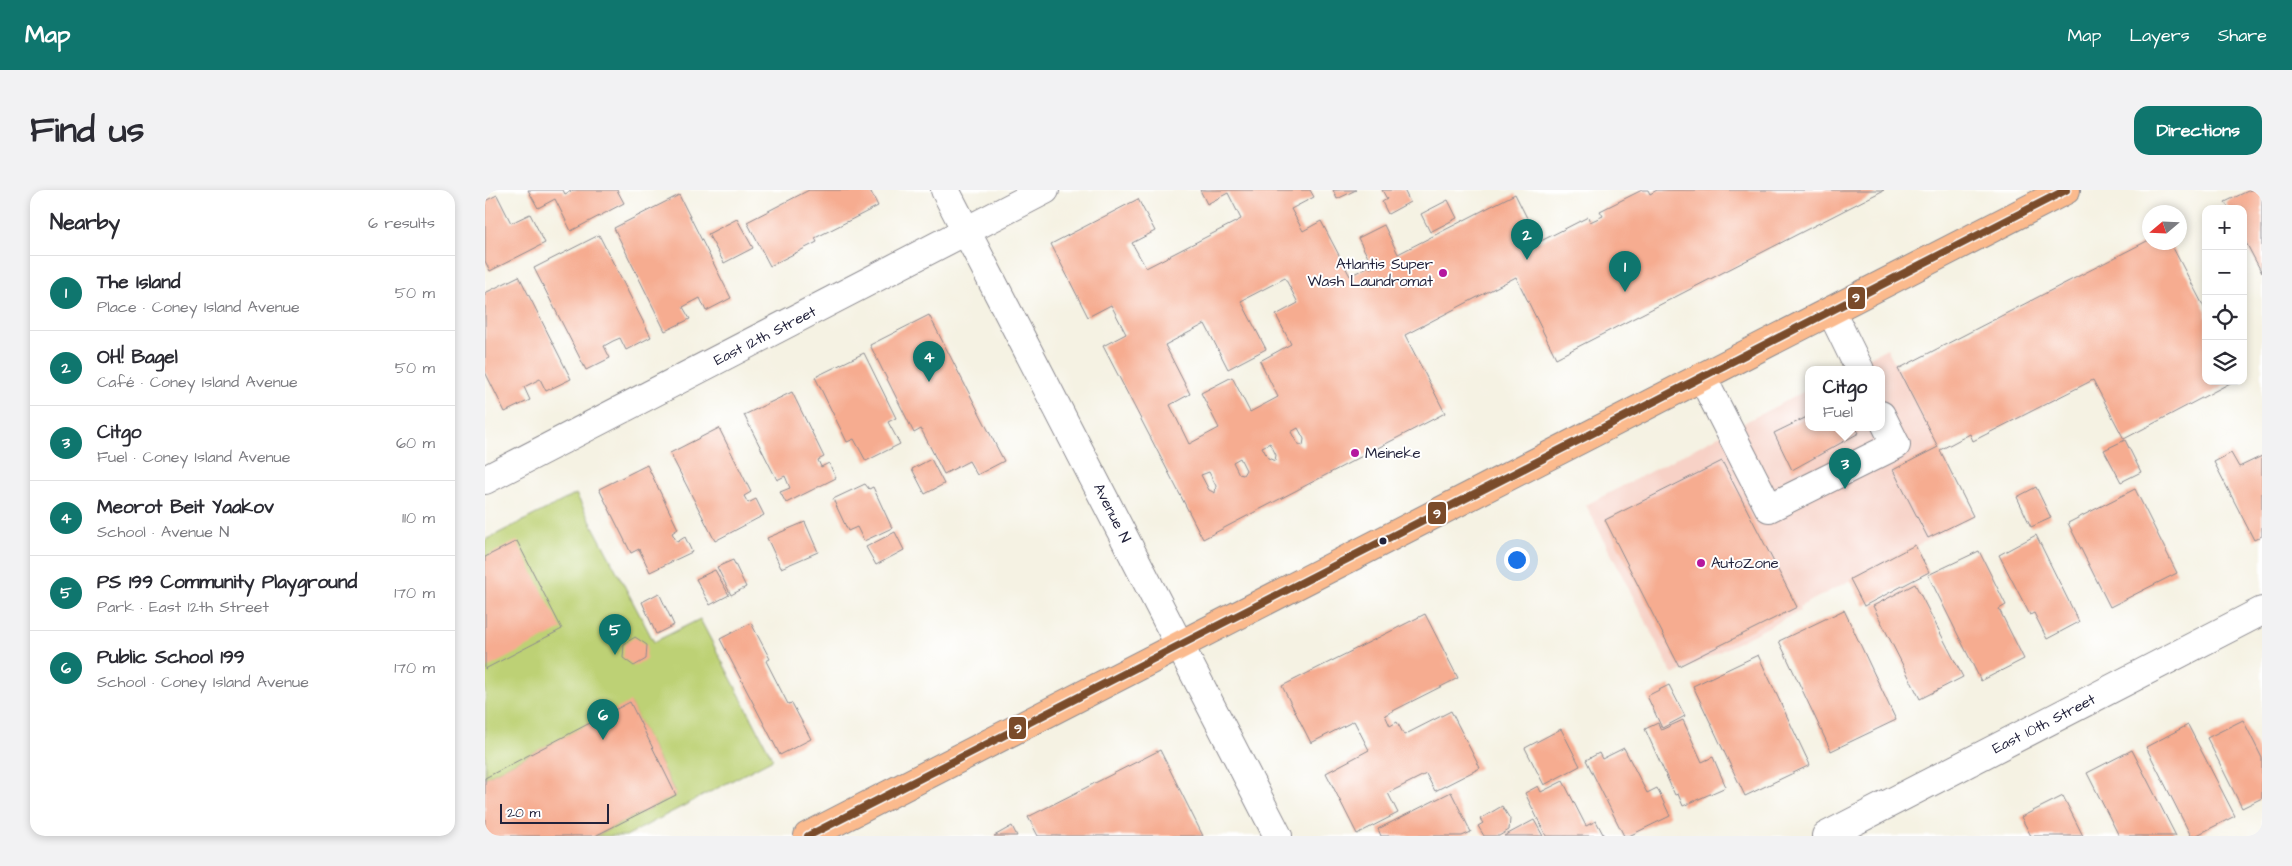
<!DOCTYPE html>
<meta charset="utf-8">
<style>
body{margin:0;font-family:"Architects Daughter",sans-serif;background:#f2f2f3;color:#2b2b33}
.controls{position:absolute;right:15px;top:15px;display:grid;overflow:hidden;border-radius:10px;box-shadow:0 2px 8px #0003}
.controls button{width:45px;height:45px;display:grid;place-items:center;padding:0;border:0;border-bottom:1px solid #e1e1e2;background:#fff;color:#2b2b33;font:25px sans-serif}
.compass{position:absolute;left:1657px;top:15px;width:45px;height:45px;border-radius:50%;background:#fff;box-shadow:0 2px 8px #0003;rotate:251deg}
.scale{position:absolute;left:15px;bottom:12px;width:109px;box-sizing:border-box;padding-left:5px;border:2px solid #22223b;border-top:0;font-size:14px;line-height:18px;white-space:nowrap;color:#22223b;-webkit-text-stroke:4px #fff;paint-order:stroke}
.you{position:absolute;left:1031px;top:369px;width:18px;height:18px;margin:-12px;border:4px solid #fff;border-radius:50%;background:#1a73e8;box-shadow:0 0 0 8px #1a73e833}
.badge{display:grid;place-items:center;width:32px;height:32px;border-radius:50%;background:#0f766e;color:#fff;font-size:16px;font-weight:700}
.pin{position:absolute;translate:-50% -41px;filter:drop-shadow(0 1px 2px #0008)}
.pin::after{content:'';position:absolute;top:26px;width:18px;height:15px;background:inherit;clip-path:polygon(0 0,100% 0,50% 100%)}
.popup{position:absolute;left:1320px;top:176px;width:80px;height:65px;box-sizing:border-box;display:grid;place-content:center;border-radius:10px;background:#fff;filter:drop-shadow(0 1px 4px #0005);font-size:16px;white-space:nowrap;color:#7c7c81}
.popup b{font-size:19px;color:#2b2b33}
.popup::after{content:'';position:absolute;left:50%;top:100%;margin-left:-10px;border:10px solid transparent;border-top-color:#fff}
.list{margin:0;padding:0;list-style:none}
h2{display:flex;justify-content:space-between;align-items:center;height:65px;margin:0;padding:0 20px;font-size:21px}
h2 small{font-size:16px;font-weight:400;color:#7c7c81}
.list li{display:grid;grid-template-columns:32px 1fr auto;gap:15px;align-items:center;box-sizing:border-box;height:75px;padding:0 20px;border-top:1px solid #e1e1e2}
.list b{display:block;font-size:19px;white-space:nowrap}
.list p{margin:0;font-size:16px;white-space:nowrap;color:#7c7c81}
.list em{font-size:16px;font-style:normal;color:#7c7c81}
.icon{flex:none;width:28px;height:28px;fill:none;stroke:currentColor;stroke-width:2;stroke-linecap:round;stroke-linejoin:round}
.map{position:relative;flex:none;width:1777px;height:646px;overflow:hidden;border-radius:15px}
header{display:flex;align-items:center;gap:30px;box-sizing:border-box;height:70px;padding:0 25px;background:#0f766e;color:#fff}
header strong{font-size:24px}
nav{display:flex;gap:28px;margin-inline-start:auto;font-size:18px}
.intro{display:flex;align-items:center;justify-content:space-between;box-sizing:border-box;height:120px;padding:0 30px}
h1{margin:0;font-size:35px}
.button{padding:12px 22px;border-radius:15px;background:#0f766e;color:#fff;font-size:18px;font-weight:700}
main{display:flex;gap:30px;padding:0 30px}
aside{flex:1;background:#fff;border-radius:15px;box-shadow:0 2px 8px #0003}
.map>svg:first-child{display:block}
.built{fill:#f7d1c6}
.green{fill:#bdd174;stroke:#707a58}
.building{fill:#f6ac90;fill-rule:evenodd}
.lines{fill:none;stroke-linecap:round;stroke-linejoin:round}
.minor-casing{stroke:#8c8a8f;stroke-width:30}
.major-casing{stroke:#8c8a8f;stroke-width:30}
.minor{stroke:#fff;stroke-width:28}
.major{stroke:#fbba8d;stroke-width:28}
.bus-1-casing{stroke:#fff;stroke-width:11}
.bus-1{stroke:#7a4b2a;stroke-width:8}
.poi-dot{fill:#b5179e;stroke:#fff;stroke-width:2}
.bus-dot{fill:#22223b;stroke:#fff;stroke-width:2}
.labels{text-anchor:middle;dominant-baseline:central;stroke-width:4;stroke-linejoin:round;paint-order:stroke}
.poi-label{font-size:15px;fill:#22223b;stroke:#fff;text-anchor:start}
.street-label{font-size:15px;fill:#22223b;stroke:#fff}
.line-badge{stroke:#fff;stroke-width:2}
.badge-label{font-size:14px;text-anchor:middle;font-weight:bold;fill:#fff}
</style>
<header>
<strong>Map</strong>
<nav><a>Map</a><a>Layers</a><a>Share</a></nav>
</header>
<div class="intro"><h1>Find us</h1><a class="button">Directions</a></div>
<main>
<aside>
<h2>Nearby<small>6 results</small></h2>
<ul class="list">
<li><span class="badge">1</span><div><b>The Island</b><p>Place · Coney Island Avenue</p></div><em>50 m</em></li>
<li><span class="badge">2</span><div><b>OH! Bagel</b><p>Café · Coney Island Avenue</p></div><em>50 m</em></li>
<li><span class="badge">3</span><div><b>Citgo</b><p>Fuel · Coney Island Avenue</p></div><em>60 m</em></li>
<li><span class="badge">4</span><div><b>Meorot Beit Yaakov</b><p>School · Avenue N</p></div><em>110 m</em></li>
<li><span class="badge">5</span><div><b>PS 199 Community Playground</b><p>Park · East 12th Street</p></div><em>170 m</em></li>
<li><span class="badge">6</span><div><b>Public School 199</b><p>School · Coney Island Avenue</p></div><em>170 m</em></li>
</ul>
</aside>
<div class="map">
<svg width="1777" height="646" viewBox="0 0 1777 646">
<rect width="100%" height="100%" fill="#fff"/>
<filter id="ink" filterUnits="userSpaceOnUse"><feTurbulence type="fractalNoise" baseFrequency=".02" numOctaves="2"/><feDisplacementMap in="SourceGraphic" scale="10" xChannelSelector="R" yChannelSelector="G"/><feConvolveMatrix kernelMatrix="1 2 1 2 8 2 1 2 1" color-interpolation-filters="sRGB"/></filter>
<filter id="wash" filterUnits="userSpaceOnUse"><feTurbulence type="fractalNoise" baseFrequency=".0096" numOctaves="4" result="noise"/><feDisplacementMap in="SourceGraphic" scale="20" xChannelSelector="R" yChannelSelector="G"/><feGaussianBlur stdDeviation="1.12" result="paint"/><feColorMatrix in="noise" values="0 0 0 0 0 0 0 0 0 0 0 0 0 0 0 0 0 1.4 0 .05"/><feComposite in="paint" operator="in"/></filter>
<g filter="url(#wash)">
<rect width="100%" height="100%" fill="#f5f2e3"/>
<path class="built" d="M1402,158l87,168 -175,91 1,4 -127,64 -87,-170 223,-116v39h72v-58h-36z"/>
<path class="green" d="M91,304l78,148 46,-23 73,140 -147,77h-31l81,-41 -46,-92 -145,75v-238z"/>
<g id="blocks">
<path class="building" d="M43,0h35l2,4 8,-4h44l7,13 -53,28 -16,-32 -17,9z
M324,0h61l8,16 -63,32 2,4 -47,24 -23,-44z
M715,0h110l4,7 -23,12 12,22 18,-10 29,55 19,-10 1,2 3,-1 -15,-29 26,-13 14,29 117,-60 24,48 49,-25 2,5 13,-6 -3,-5 42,-21h6l2,4 7,-4h227l-328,168 -40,-81 -111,58 40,78 -242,126 -100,-193 23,-12 -15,-29 -23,12 -37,-73 87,-45 17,32 -23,12 14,25 95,-49 -13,-26 -21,11zM800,88l13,25 -22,12 15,29 -31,17 18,36 -28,15 -18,-35 -31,16 18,35 -30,16 -19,-39 20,-11 -25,-49 40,-21 23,45 38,-20 -25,-48zM813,238l6,11 -1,7 -6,-3 -6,-11zM785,253l6,12 -1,6 -7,-3 -6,-11zM755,268l6,12 -3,5 -4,-1 -6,-12zM724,282l7,14 -1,7 -6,-3 -8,-15z
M848,0h23l-19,9z
M897,0h22l6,12 -22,12 -6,-12 5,-3z
M1765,0h12v83l-19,-36v-28h-14l-4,-7z
M12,5l14,28 19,-9 15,29 -55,28 -5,-10v-60z
M194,5l52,103 -25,13 -6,-13 -17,9 7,12 -25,12 -51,-103z
M963,10l9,18 -27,14 -9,-18z
M252,29l16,29 -29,15 -16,-29z
M114,45l52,102 -25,13 -6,-12 -7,3 -9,5 6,12 -24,12 -52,-102z
M1664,50v2h21l36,69v70h28l-110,58 -31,-59 -120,61 -3,-7 -30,16 33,66 -45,22 -35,-68 45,-23 -40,-78z
M34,86l52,103 -25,12 -6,-12 -16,8 6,13 -25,12 -20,-40v-79z
M444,125l75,146 -27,14 -8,-14 -25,13 -23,-45 -7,4 -44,-88z
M379,163l32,65 -8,4 12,22 -34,17 -12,-22 -7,3 -32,-65z
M307,202l32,65 -6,3 3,7 8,-4 7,15 -50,25 -6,-11 10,-4 -5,-12 -8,4 -33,-65z
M1324,226v12h47l3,5 -67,37 -18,-37z
M234,238l32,64 -7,4 4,7 8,-4 8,16 -49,26 -45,-88z
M1640,250l16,32 -20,10 -17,-32z
M1746,263l8,14 23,-11v80l-8,4 -40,-78z
M446,269l13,25 -19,10 -13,-25z
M1237,271l75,146 -118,59 -74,-146z
M162,275l31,64 -6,4 5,9 8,-5 7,15 -42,20 -11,-23 -8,4 -32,-64z
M380,294l4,5 4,-2 19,41 -28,13 -7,-14 -9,4 -15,-32z
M1551,297l15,31 -20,9 -14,-30z
M1650,299l42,84 -67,34 -42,-84z
M320,332l13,30 -37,16 -14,-30z
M410,342l9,18 -28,15 -10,-18z
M1551,345l43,87 -32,17 -13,-26 -4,2 -31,-60z
M32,351l45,88 -77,40v-112z
M1430,355l14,27 -65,34 -14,-27z
M1494,361l27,54 -7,4 25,50 -43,22 -53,-106z
M248,370l13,27 -15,8 -14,-28z
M230,380l14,25 -19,10 -14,-26z
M1430,394l48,93 -43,22 -47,-93z
M174,403l15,32 -18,9 -14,-32z
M1359,420l52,110 -65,31 -52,-110z
M940,424l33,64 -73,37 5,11 7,-4 7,13 47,-24 29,57 -45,23 -9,-17 -38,19 10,20 -41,21 -31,-61 43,-23 -15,-29 -43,22 -29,-57z
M266,433l19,36 -4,2 22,43 4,-1 19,36 -31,16 -60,-116z
M150,447l12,8 -1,14 -12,7 -11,-8 1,-14z
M1273,465l52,110 -65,31 -52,-110z
M1184,495l16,31 -23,12 -15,-32z
M145,512l46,93 -81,41h-110v-58z
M1198,530l19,42 11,-5 13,30 -43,19 -5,-12 -3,1 -30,-66 13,-6 3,7z
M1758,530l19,38v40l-20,10 -35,-70z
M1703,535l47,91 -40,20h-4l-45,-89z
M1076,539l19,37 -36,19 -19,-37z
M1139,558l23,45 10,-5 13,28 -41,20h-5l-38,-76 13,-7 3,6z
M675,560l43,86h-165l-10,-19z
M1647,560l44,86h-57l-32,-63z
M1078,591l23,45 10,-5 8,15h-58l-21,-43 13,-7 3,6z
M966,602l20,40 -9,4h-81l-3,-7z
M1578,606l20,40h-52l-10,-19z
M1017,616l8,13 -1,11 -10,6h-15l-6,-10 5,-3 -3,-4z
M1049,630l9,16h-39z
M527,636l5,10h-23z"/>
</g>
</g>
<g filter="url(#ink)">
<use href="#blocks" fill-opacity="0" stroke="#8c8a8f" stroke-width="1"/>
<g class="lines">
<g class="minor-casing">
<path id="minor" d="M460,0l333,646
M1346,121l29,59
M1217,187l67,131 127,-63 -15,-30
M0,290l560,-290
M1341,646l436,-225"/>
</g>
<g class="major-casing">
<path id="major" d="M323,646l1258,-646"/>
</g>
<use href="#minor" class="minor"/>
<use href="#major" class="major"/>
<g class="bus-1-casing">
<path id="bus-1" d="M323,646l1258,-646"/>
</g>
<use href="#bus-1" class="bus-1"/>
</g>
</g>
<g class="poi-dot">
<circle cx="958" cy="83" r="5"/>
<circle cx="870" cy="263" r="5"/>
<circle cx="1216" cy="373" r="5"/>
</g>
<circle class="bus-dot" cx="898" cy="351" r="4.5"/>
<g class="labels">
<g class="poi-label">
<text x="948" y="74" text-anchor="end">Atlantis Super<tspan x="948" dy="17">Wash Laundromat</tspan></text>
<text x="880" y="263">Meineke</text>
<text x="1226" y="373">AutoZone</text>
</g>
<g class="street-label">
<text transform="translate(280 146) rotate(-27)">East 12th Street</text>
<text transform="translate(627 323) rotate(63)">Avenue N</text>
<text transform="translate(1559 534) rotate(-27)">East 10th Street</text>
</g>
</g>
<g class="line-badge">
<rect x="1362" y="96" width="19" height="24" rx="5" fill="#7a4b2a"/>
<rect x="942" y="311" width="20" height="24" rx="5" fill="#7a4b2a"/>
<rect x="523" y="526" width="19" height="24" rx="5" fill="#7a4b2a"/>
</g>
<g class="badge-label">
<text x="1371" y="112">9</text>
<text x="952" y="328">9</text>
<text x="533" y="543">9</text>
</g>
</svg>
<div class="controls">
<button>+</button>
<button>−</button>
<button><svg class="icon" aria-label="locate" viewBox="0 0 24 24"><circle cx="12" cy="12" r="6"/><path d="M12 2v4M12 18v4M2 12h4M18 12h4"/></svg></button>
<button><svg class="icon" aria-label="layers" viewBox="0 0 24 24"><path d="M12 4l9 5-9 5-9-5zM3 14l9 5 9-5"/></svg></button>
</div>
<svg class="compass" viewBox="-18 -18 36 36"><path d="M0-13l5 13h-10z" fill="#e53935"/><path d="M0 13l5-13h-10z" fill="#7c7c81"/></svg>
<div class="scale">20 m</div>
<div class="you"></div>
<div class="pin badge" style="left:1140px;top:102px">1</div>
<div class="pin badge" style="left:1042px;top:70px">2</div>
<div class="pin badge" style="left:1360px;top:299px">3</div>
<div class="popup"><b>Citgo</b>Fuel</div>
<div class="pin badge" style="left:444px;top:192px">4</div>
<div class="pin badge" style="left:130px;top:465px">5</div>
<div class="pin badge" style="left:118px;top:550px">6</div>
</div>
</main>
